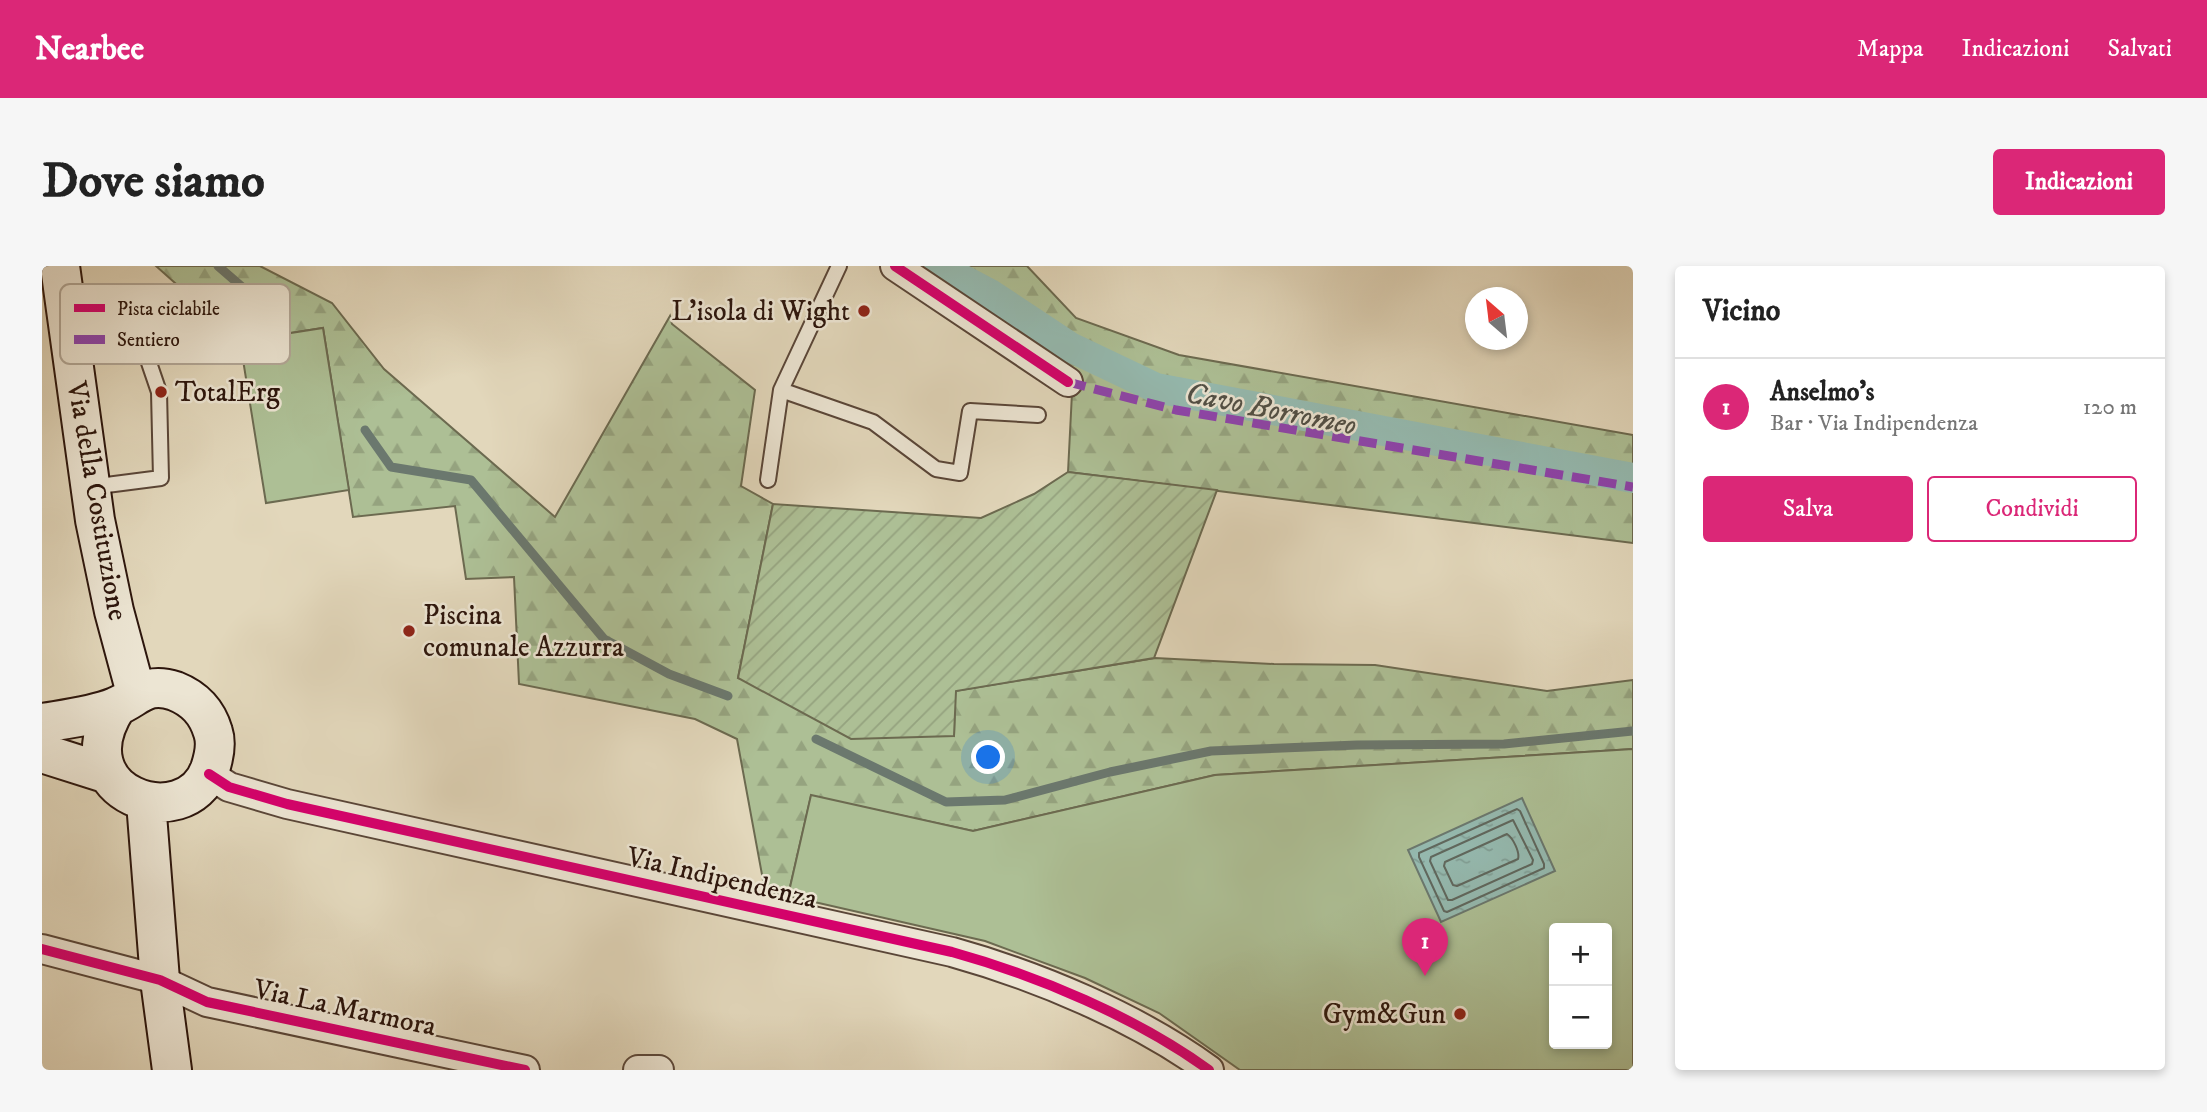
<!DOCTYPE html>
<html lang="it">
<meta charset="utf-8">
<style>
body{margin:0;font-family:"IM FELL DW Pica",serif;background:#f6f6f6;color:#222}
.controls{position:absolute;right:21px;bottom:21px;display:grid;overflow:hidden;border-radius:7px;box-shadow:0 4px 10px #0003}
.controls button{width:63px;height:63px;display:grid;place-items:center;padding:0;border:0;border-bottom:2px solid #e0e0e0;background:#fff;color:#222;font:35px sans-serif}
.compass{position:absolute;left:1423px;top:21px;width:63px;height:63px;border-radius:50%;background:#fff;box-shadow:0 4px 10px #0003;rotate:332deg}
.you{position:absolute;left:947px;top:492px;width:24px;height:24px;margin:-18px;border:5px solid #fff;border-radius:50%;background:#1a73e8;box-shadow:0 0 0 10px #1a73e833}
.badge{display:grid;place-items:center;width:46px;height:46px;border-radius:50%;background:#db2777;color:#fff;font-size:23px;font-weight:700}
.pin{position:absolute;translate:-50% -58px;filter:drop-shadow(0 2px 4px #0008)}
.pin::after{content:'';position:absolute;top:37px;width:24px;height:21px;background:inherit;clip-path:polygon(0 0,100% 0,50% 100%)}
.list{margin:0;padding:0;list-style:none}
h2{display:flex;justify-content:space-between;align-items:center;height:91px;margin:0;padding:0 28px;font-size:30px}
h2 small{font-size:23px;font-weight:400;color:#767676}
.list li{display:grid;grid-template-columns:46px 1fr auto;gap:21px;align-items:center;box-sizing:border-box;height:98px;padding:0 28px;border-top:2px solid #e0e0e0}
.list b{display:block;font-size:26px;white-space:nowrap}
.list p{margin:0;font-size:23px;white-space:nowrap;color:#767676}
.list em{font-size:23px;font-style:normal;color:#767676}
.actions{display:flex;gap:14px;padding:21px 28px}
.actions a{flex:1;padding:16px 0;border:2px solid #db2777;border-radius:7px;text-align:center;font-size:24px;color:#db2777}
.actions .main{background:#db2777;color:#fff}
.map{position:relative;flex:none;width:1591px;height:804px;overflow:hidden;border-radius:7px}
header{display:flex;align-items:center;gap:42px;box-sizing:border-box;height:98px;padding:0 35px;background:#db2777;color:#fff}
header strong{font-size:33px}
nav{display:flex;gap:38px;margin-inline-start:auto;font-size:24px}
.intro{display:flex;align-items:center;justify-content:space-between;box-sizing:border-box;height:168px;padding:0 42px}
h1{margin:0;font-size:49px}
.button{padding:18px 32px;border-radius:7px;background:#db2777;color:#fff;font-size:24px;font-weight:700}
main{display:flex;gap:42px;padding:0 42px}
aside{flex:1;background:#fff;border-radius:7px;box-shadow:0 4px 10px #0003}
.map>svg:first-child{display:block}
.forest{fill:url(#forest-firs);stroke:#6c6a50;stroke-width:2}
.garden{fill:url(#garden-furrows);stroke:#6c6a50;stroke-width:2}
.pitch{fill:#adbf95;stroke:#6c6a50;stroke-width:2;fill-rule:evenodd}
.water{fill:url(#water-ripples);stroke:#6b786e;stroke-width:2}
.lines{fill:none;stroke-linecap:round;stroke-linejoin:round}
.shore{stroke:#60685e;stroke-width:2}
.stream{stroke:#6b786e;stroke-width:9}
.canal{stroke:#95bab0;stroke-width:30}
.lane-casing{stroke:#5a4638;stroke-width:18}
.street-casing{stroke:#5a4638;stroke-width:32}
.secondary-casing{stroke:#2c150c;stroke-width:42}
.lane{stroke:#ece5d3;stroke-width:14}
.street{stroke:#ece5d3;stroke-width:28}
.secondary{stroke:#ece5d3;stroke-width:38}
.quiet{stroke:#8e44ad;stroke-width:9;stroke-dasharray:18 9;stroke-linecap:butt}
.cycleway-casing{stroke:#ece5d3;stroke-width:15}
.cycleway{stroke:#d6006c;stroke-width:10}
.poi-dot{fill:#8f2418;stroke:#ece5d3;stroke-width:2.5}
.labels{text-anchor:middle;dominant-baseline:central;stroke-width:5;stroke-linejoin:round;paint-order:stroke}
.poi-label{font-size:28px;fill:#2c150c;stroke:#ece5d3;text-anchor:end}
.street-label{font-size:28px;fill:#2c150c;stroke:#ece5d3}
.water-label{font-size:30px;font-style:italic;fill:#514f45;stroke:#ece5d3}
.key{fill:#ece5d3;stroke:#b2a797;stroke-width:2}
.key-label{font-size:19px;fill:#2c150c}
</style>
<header>
<strong>Nearbee</strong>
<nav><a>Mappa</a><a>Indicazioni</a><a>Salvati</a></nav>
</header>
<div class="intro"><h1>Dove siamo</h1><a class="button">Indicazioni</a></div>
<main>
<div class="map">
<svg width="1591" height="804" viewBox="0 0 1591 804">
<defs>
<pattern id="forest-firs" width="22" height="20" patternUnits="userSpaceOnUse" patternTransform="scale(1.75)"><rect width="22" height="20" fill="#adbf95"/><path d="M5 1l3.5 6h-7zM16 11l3.5 6h-7z" fill="#95a37f"/></pattern>
<pattern id="garden-furrows" width="10" height="10" patternUnits="userSpaceOnUse" patternTransform="scale(1.75)"><rect width="10" height="10" fill="#adbf95"/><path d="M-1 1l2-2M0 10L10 0M9 11l2-2" fill="none" stroke="#95a37f"/></pattern>
<pattern id="water-ripples" width="26" height="14" patternUnits="userSpaceOnUse" patternTransform="scale(1.75)"><rect width="26" height="14" fill="#95bab0"/><path d="M2 4q2-2 4 0t4 0M15 11q2-2 4 0t4 0" fill="none" stroke="#819f96"/></pattern>
</defs>
<rect width="100%" height="100%" fill="#e2d7bb"/>
<filter id="stains"><feTurbulence type="fractalNoise" baseFrequency=".00286" numOctaves="4"/><feColorMatrix values="0 0 0 0 .2 0 0 0 0 .09 0 0 0 0 .02 0 0 0 .5 -.17"/></filter>
<radialGradient id="worn" r=".72"><stop offset=".6" stop-color="#630" stop-opacity="0"/><stop offset="1" stop-color="#630" stop-opacity=".3"/></radialGradient>
<path class="forest" d="M114,0h104l72,37 52,66 171,148 115,-201 2,8 83,66 -14,96 32,18 -35,174 216,58 1,-45 200,-33 119,6 101,1 172,26 86,-11v69l-418,26 -242,56 -162,-35 -23,100 -23,-5 -28,-152 -42,-20 -176,-35 -5,-107 -48,2 -11,-73 -102,11 -30,-189 -83,13z
M872,0h113l49,52 103,37 454,80v108l-565,-71 5,-99z"/>
<path class="garden" d="M1026,206l149,18 -63,168 -198,33 -2,45 -103,3 -113,-61 35,-174 208,14 53,-24z"/>
<path class="pitch" d="M281,62l26,162 -83,13 -26,-162z
M1591,483v321h-393l-81,-57 -74,-35 -100,-37 -197,-45 23,-101 162,36 242,-56zM1512,662h53v116h-53z"/>
<path class="water" d="M1480,532l33,73 -114,51 -33,-72z"/>
<g class="lines">
<path class="shore" d="M1475,543l3,2 24,53v4l-97,44 -3,-1 -25,-54v-4z
M1471,554l20,40 -1,4 -80,36h-4l-18,-39 1,-4z
M1465,568c6,4 13,18 11,25l-61,27 -4,-1 -9,-19 1,-4z"/>
<path class="stream" d="M176,0l46,40
M323,164l26,37 80,13 133,159 65,35 59,22
M774,473l130,63 59,-2 105,-28 101,-21 146,-6 147,-1 129,-13"/>
<path class="canal" d="M895,0l53,28 80,53 86,41 477,90"/>
<g class="lane-casing">
<path id="lane" d="M25,42l65,5 27,79 2,86 -70,9
M739,124l92,32 63,47 24,4 10,-62 68,4
M726,214l13,-90 58,-124"/>
</g>
<g class="street-casing">
<path id="street" d="M853,0l173,116
M167,508l20,13 58,17 665,148c86,24 184,65 257,118
M0,683l118,31 47,22 318,68
M596,804h21"/>
</g>
<g class="secondary-casing">
<path id="secondary" d="M18,0l35,254 19,91 22,82
M0,457c24,-4 51,-7 73,-16 23,-9 30,-26 60,-16 20,8 32,21 38,41 4,12 1,25 -3,37 -24,67 -151,26 -93,-63
M0,487l66,21
M104,536l14,178 12,90"/>
</g>
<use href="#lane" class="lane"/>
<use href="#street" class="street"/>
<use href="#secondary" class="secondary"/>
<path class="quiet" d="M1026,116l108,28 457,77"/>
<g class="cycleway-casing">
<path id="cycleway" d="M853,0l173,116
M167,508l20,13 58,17 665,148c86,24 184,65 257,118
M0,683l118,31 47,22 318,68"/>
</g>
<use href="#cycleway" class="cycleway"/>
</g>
<g class="poi-dot">
<circle cx="822" cy="45" r="7"/>
<circle cx="119" cy="126" r="7"/>
<circle cx="367" cy="365" r="7"/>
<circle cx="1418" cy="748" r="7"/>
</g>
<g class="labels">
<g class="poi-label">
<text x="808" y="45">L'isola di Wight</text>
<text x="133" y="126" text-anchor="start">TotalErg</text>
<text x="381" y="349" text-anchor="start">Piscina<tspan x="381" dy="32">comunale Azzurra</tspan></text>
<text x="1404" y="748">Gym&amp;Gun</text>
</g>
<g class="street-label">
<text transform="translate(55 235) rotate(80)">Via della Costituzione</text>
<text transform="translate(680 612) rotate(13)">Via Indipendenza</text>
<text transform="translate(303 742) rotate(12)">Via La Marmora</text>
</g>
<g class="water-label">
<text transform="translate(1229 144) rotate(11)">Cavo Borromeo</text>
</g>
</g>
<rect x="18" y="18" width="230" height="80" rx="10" class="key"/>
<rect x="32" y="38" width="31" height="8" fill="#d6006c"/>
<rect x="32" y="69" width="31" height="9" fill="#8e44ad"/>
<g class="key-label">
<text x="75" y="49">Pista ciclabile</text>
<text x="75" y="80">Sentiero</text>
</g>
<rect width="100%" height="100%" filter="url(#stains)"/>
<rect width="100%" height="100%" fill="url(#worn)"/>
</svg>
<div class="controls">
<button>+</button>
<button>−</button>
</div>
<svg class="compass" viewBox="-18 -18 36 36"><path d="M0-13l5 13h-10z" fill="#e53935"/><path d="M0 13l5-13h-10z" fill="#767676"/></svg>
<div class="you"></div>
<div class="pin badge" style="left:1383px;top:710px">1</div>
</div>
<aside>
<h2>Vicino<small></small></h2>
<ul class="list">
<li><span class="badge">1</span><div><b>Anselmo's</b><p>Bar · Via Indipendenza</p></div><em>120 m</em></li>
</ul>
<div class="actions"><a class="main">Salva</a><a>Condividi</a></div>
</aside>
</main>
